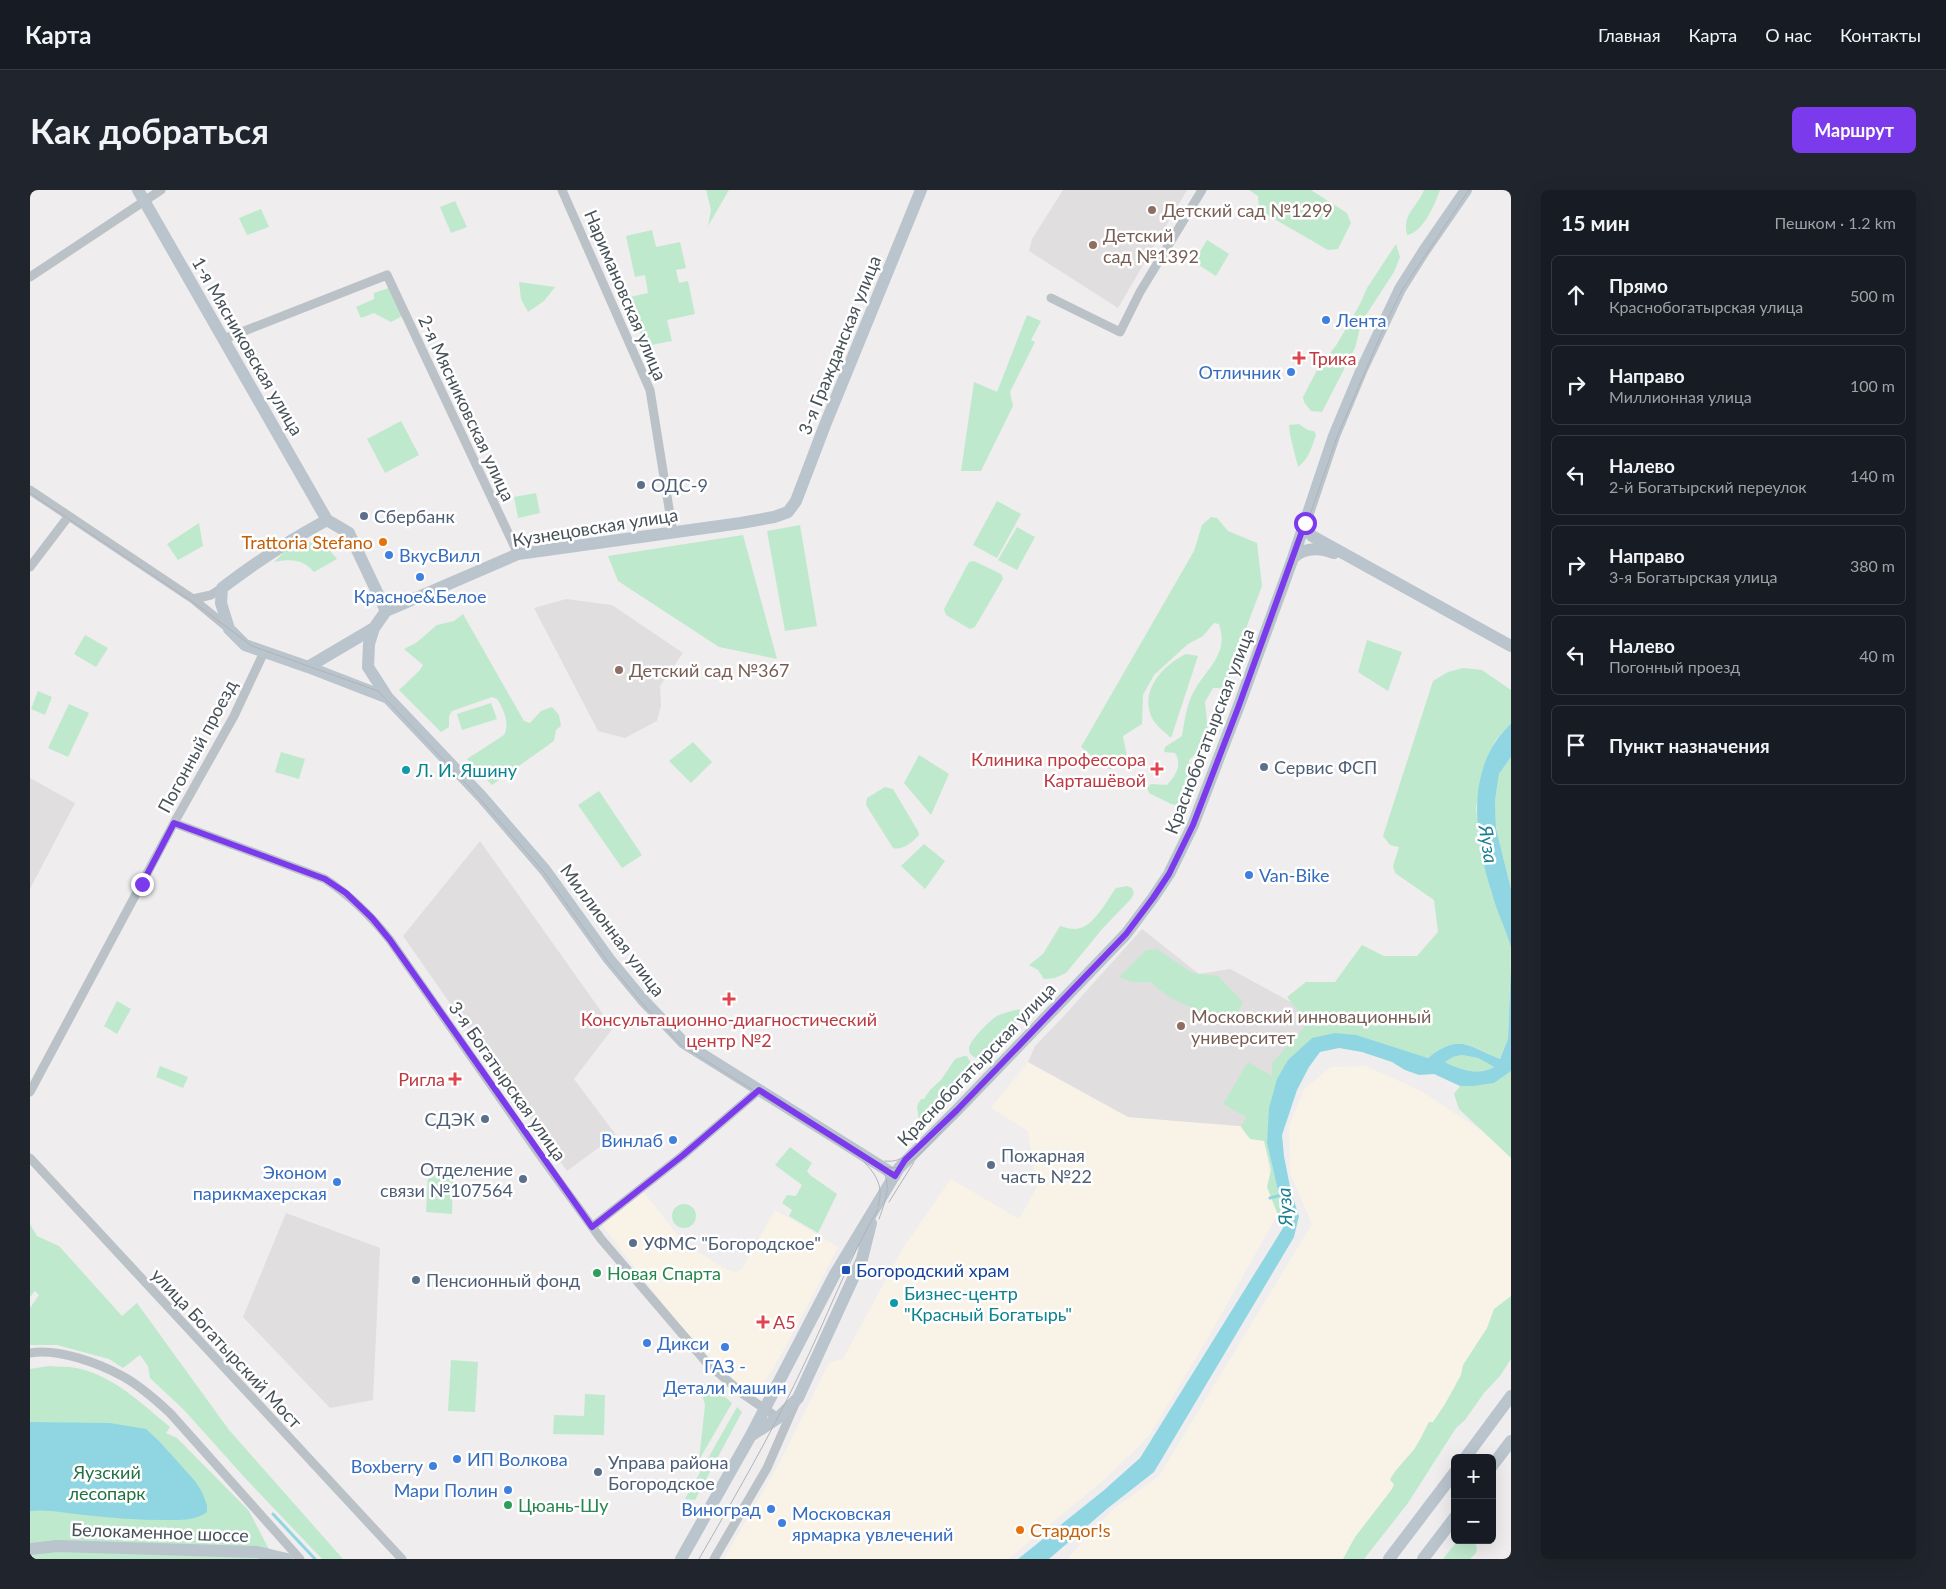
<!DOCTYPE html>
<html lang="ru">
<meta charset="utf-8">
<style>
body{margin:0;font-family:Lato,sans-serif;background:#20242c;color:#f1f3f6}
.controls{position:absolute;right:15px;bottom:15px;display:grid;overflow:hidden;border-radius:8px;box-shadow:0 5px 20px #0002}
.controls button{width:45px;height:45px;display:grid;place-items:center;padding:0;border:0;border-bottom:1px solid #363941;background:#171b24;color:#f1f3f6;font:25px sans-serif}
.stop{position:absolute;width:15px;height:15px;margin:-11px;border:4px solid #7c3aed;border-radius:50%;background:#fff}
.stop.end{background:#7c3aed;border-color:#fff;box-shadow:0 1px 5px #0008}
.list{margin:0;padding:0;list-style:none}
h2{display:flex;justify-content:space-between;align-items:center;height:65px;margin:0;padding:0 20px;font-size:21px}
h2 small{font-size:16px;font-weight:400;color:#9ea1a6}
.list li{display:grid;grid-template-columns:32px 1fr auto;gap:15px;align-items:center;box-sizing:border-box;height:80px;margin:0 10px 10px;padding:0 10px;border:1px solid #363941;border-radius:8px}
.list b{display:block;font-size:19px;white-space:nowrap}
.list p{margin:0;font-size:16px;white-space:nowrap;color:#9ea1a6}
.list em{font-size:16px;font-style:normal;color:#9ea1a6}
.icon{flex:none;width:28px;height:28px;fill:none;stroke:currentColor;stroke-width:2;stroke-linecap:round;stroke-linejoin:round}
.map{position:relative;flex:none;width:1481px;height:1369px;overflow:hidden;border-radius:8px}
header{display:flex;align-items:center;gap:30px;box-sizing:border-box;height:70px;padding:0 25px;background:#171b24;border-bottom:1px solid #363941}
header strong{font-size:24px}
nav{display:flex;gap:28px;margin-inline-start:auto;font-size:18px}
.intro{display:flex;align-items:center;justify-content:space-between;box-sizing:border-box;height:120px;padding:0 30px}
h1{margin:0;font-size:35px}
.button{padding:12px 22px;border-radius:8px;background:#7c3aed;color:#fff;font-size:18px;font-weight:700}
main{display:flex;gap:30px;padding:0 30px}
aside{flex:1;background:#171b24;border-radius:8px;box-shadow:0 5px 20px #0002}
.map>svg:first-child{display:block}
.commercial{fill:#f9f3e7}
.education{fill:#e0dede}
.green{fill:#bfe9cd}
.water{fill:#90d6e2;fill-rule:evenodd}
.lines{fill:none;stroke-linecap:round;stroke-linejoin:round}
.stream{stroke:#90d6e2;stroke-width:3}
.street{stroke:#bac2c8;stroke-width:9}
.secondary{stroke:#bac4cd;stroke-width:12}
.tram{stroke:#b0b3b7;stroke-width:1}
.route{stroke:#7c3aed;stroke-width:6}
.education-dot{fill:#8d6e63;stroke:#fff;stroke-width:2}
.shop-dot{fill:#3f7fe0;stroke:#fff;stroke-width:2}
.health-dot{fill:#e0444e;stroke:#fff;stroke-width:2}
.service-dot{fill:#5c6f8a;stroke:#fff;stroke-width:2}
.food-dot{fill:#e8710a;stroke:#fff;stroke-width:2}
.culture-dot{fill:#0f9aa8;stroke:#fff;stroke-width:2}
.transit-dot{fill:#1a4fb4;stroke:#fff;stroke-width:2}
.leisure-dot{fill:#2e9e5b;stroke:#fff;stroke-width:2}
.labels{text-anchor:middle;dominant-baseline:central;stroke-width:5;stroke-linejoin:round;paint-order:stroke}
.education-label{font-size:18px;fill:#785e54;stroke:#fff;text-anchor:start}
.street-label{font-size:18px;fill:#475158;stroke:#fff}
.shop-label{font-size:18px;fill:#366cbe;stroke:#fff;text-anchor:start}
.health-label{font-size:18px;fill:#be3a42;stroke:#fff;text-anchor:start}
.service-label{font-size:18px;fill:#4e5e75;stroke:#fff;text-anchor:start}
.food-label{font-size:18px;fill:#c56008;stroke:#fff;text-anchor:end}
.culture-label{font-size:18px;fill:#0d838f;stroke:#fff;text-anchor:start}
.transit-label{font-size:18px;fill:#164399;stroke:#fff;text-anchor:start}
.leisure-label{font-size:18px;fill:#27864d;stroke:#fff;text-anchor:start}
.park-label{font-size:18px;fill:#207143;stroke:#fff}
.water-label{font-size:19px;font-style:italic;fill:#1a7f91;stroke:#fff}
</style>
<header>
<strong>Карта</strong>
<nav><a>Главная</a><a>Карта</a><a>О нас</a><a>Контакты</a></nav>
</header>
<div class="intro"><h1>Как добраться</h1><a class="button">Маршрут</a></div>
<main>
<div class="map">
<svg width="1481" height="1369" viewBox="0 0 1481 1369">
<rect width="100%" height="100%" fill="#efeded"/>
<path class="commercial" d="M998,872l100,55 136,11 9,74 7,8 -71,126 -60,100 -44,43 -97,80h-284l57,-99 48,-97 14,-4 60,-111 48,-69 68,40 18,-32 -9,-56 -37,-23z
M1336,876l55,25 90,59v175l-167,234h-277l45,-49 47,-34 153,-252 -22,-51 -1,-47 15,-37 27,-22z
M612,1000l41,52 42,27 11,3 6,-3 33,-59 63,37 -45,86 -26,46 -9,7 -19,-1 -27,-26 -35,-37 -75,-97z"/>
<path class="education" d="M1033,0h124l-69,118 -89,-57 3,-12z
M536,409l46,6 71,48 -23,33 1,20 -4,15 -32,17 -27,-7 -64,-123z
M0,588l45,25 -45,86z
M450,651l133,187 -39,51 42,56 -49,36 -164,-235z
M1112,739l57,45 31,-5 72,39 9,27 -47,93 -136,-11 -100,-55 7,-16 28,-29z
M256,1023l94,35 -7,152 -43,8 -87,-91z"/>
<path class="green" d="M676,0h23l-21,36 3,-16z
M1219,0h62l36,23 4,10 -13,26 -10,1 -69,-40 -1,-14z
M1394,0h16c-5,14 -17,43 -33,45 -5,-22 10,-27 17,-45z
M425,11l12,26 -16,6 -11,-26z
M231,19l8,18 -22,8 -8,-17z
M622,40l4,17 24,-5 6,26 -10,2 3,13 9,-2 7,33 -28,6 5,21 -26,5 -20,-48 22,-5 -3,-18 -10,2 -9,-41z
M1177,50l22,14 -13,22 -22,-14z
M1366,54l4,13 -6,15 -30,46 -4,10 -5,20 -33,64 -11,-1 -7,-9 -1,-5 13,-25 21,-28 23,-40 7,-16z
M489,92l36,5 -11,14 -16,11 -7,-13z
M359,98l13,28 -11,6 -17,-9 -13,5 -5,-11 18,-8v-6z
M997,125l14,6 -10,19 4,2 -25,50 3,14 -32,65h-20l13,-89 23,10z
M371,231l18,34 -34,18 -18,-34z
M1269,234l9,6 6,1 2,4c-4,12 -8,25 -18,32l-8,-32 -1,-10z
M506,303l4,20 -22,5 -4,-21z
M967,311l24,13 -24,44 -24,-13z
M1181,327l6,1 11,13 29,12 5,43 -20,53 -1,15 -7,10 -11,34 -4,-10h-6l-8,14 4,39 -20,19c1,18 1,32 -13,45l-5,-1 -22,-11 -2,-5 4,-4 16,1c8,-9 16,-20 8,-32l-11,-1 1,-5 17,-11c2,-12 4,-27 9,-39 12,-27 39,-40 28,-73l-5,-1 -11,13 -15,8 -34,31 -11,20 -1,29 -19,12 4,21 -4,4 -12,8 -5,-1 -25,-21 113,-196 8,-26z
M169,333l4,23 -25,14 -11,-16z
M770,335l17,101 -32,5 -18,-100z
M987,337l18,10 -18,33 -19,-10z
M713,345l34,124 -58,-12 -101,-66 -10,-25z
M277,352c14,1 22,6 30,17l-23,13c-12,-13 -23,-13 -40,-10l14,-13z
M944,371l27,13 2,5 -28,48 -5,2 -24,-14 -2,-6 25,-47z
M433,424l61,107 6,2 11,-12 11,-4 7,8 2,11 -5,4 -2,11 -62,44 -25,-26 37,-24c6,-10 0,-26 -7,-36l-5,-2 -40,14 -3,5v11l-8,5 -42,-42 21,-20 3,-5 -19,-16 12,-6 21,-18 17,-4z
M55,445l23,13 -12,19 -22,-13z
M1337,450l35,12 -14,39 -30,-19z
M1156,464l12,2 -27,82c-6,-6 -16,-13 -19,-20 -13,-27 11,-53 34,-64z
M1433,478l19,2 29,20v33l-16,18 -13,31 -6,36 4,40 12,47 14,34 5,19 -3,91 -8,20c-30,-13 -42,-26 -72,-1l-37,-11 -79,-9 -24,22 -11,20 -8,46 -2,17 11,48 5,17v20l-16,-41 4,-17 -7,-29 -14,-2 -9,-12 5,-10 -23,-13 25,-42 24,14v-13l32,-35 -4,-14 -13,-17 19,-15h29l27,-37 22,11h33l21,-24 -4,-32 -39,-27 -2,-7 6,-19 -9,-2 -7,-9 50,-155 15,-9z
M8,501l14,6 -7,18 -14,-6z
M461,513l6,16 -35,11 -5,-16z
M39,514l20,9 -21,44 -20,-9z
M663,552l19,20 -21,21 -22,-22z
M251,562l24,7 -6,20 -24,-7z
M889,565l30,19 -18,41 -27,-32z
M1481,567v132l-15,-61 -1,-27 4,-27z
M855,597l8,2 25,42 1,4c-6,7 -17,16 -26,13l-27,-43 1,-7z
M569,601l43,64 -20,13 -44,-63z
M894,654l21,17 -20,28 -24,-23z
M1097,696l5,2 2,5 -3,6 -28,29 -37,45 -11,5 -11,1 -6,-9 -9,-5 14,-11 17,-28c4,1 10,3 15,3 19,-1 31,-28 41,-41z
M1127,759l35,24 26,3 25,26 -7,14 -15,2 -35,-13 -17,-8 -19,-15h-18l-13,-5 27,-27z
M87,811l14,8 -14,25 -13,-8z
M989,819l4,7 -34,33 -13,9c-4,-2 -7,-4 -7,-9 -1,-7 21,-29 28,-33 6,-3 15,-5 22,-7z
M1432,865l16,3 16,9c-17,9 -33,3 -49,-5l8,-5z
M934,866h3l7,13c-9,16 -26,23 -36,37 -6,8 -9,17 -18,21l-3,-21 4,-7h3l6,-9 11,-10 14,-21z
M130,876l28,11 -5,11 -27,-11z
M1481,881v87l-52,-49 -5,-15 6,-8h13z
M760,957l22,16 -5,8 3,4 27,19 -19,39 -29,-17 3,-6 -10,-7 5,-8 9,1 6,-11 -27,-20z
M398,985l25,1 -1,38 -26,-2z
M642 1026a12 12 0 1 1 24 0a12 12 0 1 1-24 0Z
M0,1034l7,12 22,10 63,70 15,-13 92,127 114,129h-21l-76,-80 -61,-68 -35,-33 -2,-12 -8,-11 -17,13 -14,-9 -52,-14h-27v-37l9,-13 -4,-4 -5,6z
M1481,1106v63l-11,17 -16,17 -19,27 -9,8 -48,75 -44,56h-21l12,-22 37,-48 2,-5 -4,-4c2,-7 19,-24 25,-32 5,-8 9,-17 14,-26h4l12,-18 16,-29 2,-10 24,-37 7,-19z
M421,1170l27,2 -3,50 -27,-1z
M19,1176c9,1 18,0 27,2 37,7 66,36 94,59l-4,6 11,5 72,73 25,48h-244v-190z
M678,1192l24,21 -33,57 6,-55 -5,-18z
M555,1204l20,1 -1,40 -51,-1 1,-19 30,1z
M707,1217l5,5 -47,88 -10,-1z
M1428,1350h16l3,8 -1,5 -6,6h-27z"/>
<path class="water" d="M1481,533v34l-12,17 -4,27 1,27 15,61v59c-5,-19 -14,-36 -19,-54 -15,-48 -26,-108 4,-153 4,-6 10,-12 15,-18z
M1481,771v110l-17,12 -21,3h-13l-26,-12 -15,1 -14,-5 -13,-8 -30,-10 -23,-4 -19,4 -11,15 -12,23 -15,45 2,21 7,36 8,24 -5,21 -140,235 -46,36 -59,51h-31l85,-68 37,-33 143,-230v-20l-5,-17 -11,-48 2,-35 8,-29 11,-19 24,-22 23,-5 21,2 72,23c31,-25 40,-12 72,1l8,-20zM1432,865l16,3 16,9c-16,9 -33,3 -49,-5l8,-5z
M0,1232l80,1 36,6 13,12 36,40 7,11 5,13v7c-12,9 -26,8 -41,8 -27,0 -54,-2 -82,-5 -18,-2 -36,-6 -54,-4z"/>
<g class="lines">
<path class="stream" d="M1240,1008l11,-3
M243,1324l42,45"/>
<path class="street" d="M532,0l88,200 23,143
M0,87l131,-87
M1021,108l69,34 20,-40 62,-102
M194,149l163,-64 131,279
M0,300l163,109 34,28
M0,377l38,-50
M163,409l18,-4 11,-7
M144,633l151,56c26,17 46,37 65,61l147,211 64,88 106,124 36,31 35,24
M0,902l144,-269 60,-107 30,-64
M0,968l372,401
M562,1037l90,-71 77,-66
M0,1163c28,-5 69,10 94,24 16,9 32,23 46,36l130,146
M684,1369l53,-91 28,-64"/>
<path class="secondary" d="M108,0l189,330
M1275,333l1,5 6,8 199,110
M1263,368c12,-12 27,-10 41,-5
M356,421l132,-57 223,-31 33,-6 14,-5 8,-11 29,-76 96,-235
M278,477l66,-39
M358,508l-80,-31 -63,-22 -16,-16 -8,-26 1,-15c34,-26 68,-48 105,-68l22,13 37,78 -12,17 -5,16 -1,23 20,31 93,98 64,74 64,89 34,41 41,43 211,132
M722,1245l26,-17 20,-20 64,-139 9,-36
M1435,1268l46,-62
M1462,1276l19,-25
M0,1359l27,-3 200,6 30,7
M651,1369l69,-122 85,-163 64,-106 58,-58 169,-176 27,-36 16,-24 24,-49 45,-117 55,-150 41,-122 28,-67 38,-80 24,-38 42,-61
M1359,1369l66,-87
M1393,1369l32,-42"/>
<path class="tram" d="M0,303l163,109 59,44 126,45 93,98 72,82 64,90 34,41 40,43 177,111c26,12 39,20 62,-2l208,-219 27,-35 16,-25 24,-51 80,-208 62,-179 49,-114 16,-33 67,-100
M855,971c15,2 25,-7 36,-18
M834,972c13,13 20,26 14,44
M845,972c20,17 11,37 4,57
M859,1012l25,-40
M669,1369c35,-61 70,-121 100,-184 27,-55 48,-113 79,-166"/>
</g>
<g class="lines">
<path class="route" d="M112,694l32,-61 151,56 21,14 26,25 18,22 202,287 90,-71 77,-66 136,86 10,-16 52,-50 169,-176 27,-36 16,-24 24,-49 45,-117 67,-185"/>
</g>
<g class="education-dot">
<circle cx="1122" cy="20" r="5"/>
<circle cx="1063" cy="55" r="5"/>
<circle cx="589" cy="480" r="5"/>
<circle cx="1151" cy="836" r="5"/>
</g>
<g class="shop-dot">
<circle cx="1296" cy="130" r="5"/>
<circle cx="1261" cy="182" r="5"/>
<circle cx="359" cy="365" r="5"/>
<circle cx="390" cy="387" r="5"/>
<circle cx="1219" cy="685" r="5"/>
<circle cx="643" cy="950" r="5"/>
<circle cx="307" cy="992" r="5"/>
<circle cx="617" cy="1153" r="5"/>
<circle cx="695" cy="1157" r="5"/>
<circle cx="427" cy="1269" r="5"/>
<circle cx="403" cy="1276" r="5"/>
<circle cx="478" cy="1300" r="5"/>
<circle cx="741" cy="1319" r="5"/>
<circle cx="752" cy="1333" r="5"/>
</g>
<g class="health-dot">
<path d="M1266.5 160.5h5v5h5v5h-5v5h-5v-5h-5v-5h5z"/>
<path d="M1124.5 571.5h5v5h5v5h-5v5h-5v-5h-5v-5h5z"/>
<path d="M696.5 801.5h5v5h5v5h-5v5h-5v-5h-5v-5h5z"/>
<path d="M422.5 881.5h5v5h5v5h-5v5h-5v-5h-5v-5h5z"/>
<path d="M730.5 1124.5h5v5h5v5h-5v5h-5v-5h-5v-5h5z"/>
</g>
<g class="service-dot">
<circle cx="611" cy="295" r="5"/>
<circle cx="334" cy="326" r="5"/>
<circle cx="1234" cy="577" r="5"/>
<circle cx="455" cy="929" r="5"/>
<circle cx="961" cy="975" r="5"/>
<circle cx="493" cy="989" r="5"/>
<circle cx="603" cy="1053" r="5"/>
<circle cx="386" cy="1090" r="5"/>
<circle cx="568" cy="1282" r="5"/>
</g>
<g class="food-dot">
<circle cx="353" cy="352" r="5"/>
<circle cx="990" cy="1340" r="5"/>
</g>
<g class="culture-dot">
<circle cx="376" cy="580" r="5"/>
<circle cx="864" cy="1113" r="5"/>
</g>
<rect class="transit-dot" x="811" y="1075" width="10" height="10" rx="2.5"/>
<g class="leisure-dot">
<circle cx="567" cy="1083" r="5"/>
<circle cx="478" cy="1315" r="5"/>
</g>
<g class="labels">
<g class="education-label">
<text x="1132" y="20">Детский сад №1299</text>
<text x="1073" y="45">Детский<tspan x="1073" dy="21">сад №1392</tspan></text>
<text x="599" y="480">Детский сад №367</text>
<text x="1161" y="826">Московский инновационный<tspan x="1161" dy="21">университет</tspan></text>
</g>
<g class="street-label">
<text transform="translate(596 105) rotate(67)">Наримановская улица</text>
<text transform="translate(809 155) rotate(-68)">3-я Гражданская улица</text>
<text transform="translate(218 156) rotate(60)">1-я Мясниковская улица</text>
<text transform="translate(437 218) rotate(65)">2-я Мясниковская улица</text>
<text transform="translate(565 337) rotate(-9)">Кузнецовская улица</text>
<text transform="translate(1179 541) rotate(-69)">Краснобогатырская улица</text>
<text transform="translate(167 556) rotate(-62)">Погонный проезд</text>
<text transform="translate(583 740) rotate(53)">Миллионная улица</text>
<text transform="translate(946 874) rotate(-46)">Краснобогатырская улица</text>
<text transform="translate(478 891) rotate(55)">3-я Богатырская улица</text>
<text transform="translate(197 1158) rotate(47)">улица Богатырский Мост</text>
<text transform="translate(130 1342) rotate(2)">Белокаменное шоссе</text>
</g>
<g class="shop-label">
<text x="1306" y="130">Лента</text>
<text x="1251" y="182" text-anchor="end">Отличник</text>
<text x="369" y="365">ВкусВилл</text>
<text x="390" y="406" text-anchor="middle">Красное&amp;Белое</text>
<text x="1229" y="685">Van-Bike</text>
<text x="633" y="950" text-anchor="end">Винлаб</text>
<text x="297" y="982" text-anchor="end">Эконом<tspan x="297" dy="21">парикмахерская</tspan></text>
<text x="627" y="1153">Дикси</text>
<text x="695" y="1176" text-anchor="middle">ГАЗ -<tspan x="695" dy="21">Детали машин</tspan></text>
<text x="437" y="1269">ИП Волкова</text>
<text x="393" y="1276" text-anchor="end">Boxberry</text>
<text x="468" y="1300" text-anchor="end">Мари Полин</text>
<text x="731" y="1319" text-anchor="end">Виноград</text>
<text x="762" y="1323">Московская<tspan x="762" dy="21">ярмарка увлечений</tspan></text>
</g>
<g class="health-label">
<text x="1279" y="168">Трика</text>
<text x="1116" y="569" text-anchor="end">Клиника профессора<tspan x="1116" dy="21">Карташёвой</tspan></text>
<text x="699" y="829" text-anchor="middle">Консультационно-диагностический<tspan x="699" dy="21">центр №2</tspan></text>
<text x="415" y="889" text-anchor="end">Ригла</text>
<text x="743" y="1132">А5</text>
</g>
<g class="service-label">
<text x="621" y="295">ОДС-9</text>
<text x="344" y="326">Сбербанк</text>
<text x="1244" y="577">Сервис ФСП</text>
<text x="445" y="929" text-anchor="end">СДЭК</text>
<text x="971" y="965">Пожарная<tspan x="971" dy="21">часть №22</tspan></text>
<text x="483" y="979" text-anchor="end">Отделение<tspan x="483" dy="21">связи №107564</tspan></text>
<text x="613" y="1053">УФМС "Богородское"</text>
<text x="396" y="1090">Пенсионный фонд</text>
<text x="578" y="1272">Управа района<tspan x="578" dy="21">Богородское</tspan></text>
</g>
<g class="food-label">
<text x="343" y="352">Trattoria Stefano</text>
<text x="1000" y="1340" text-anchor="start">Стардог!s</text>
</g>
<g class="culture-label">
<text x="386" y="580">Л. И. Яшину</text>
<text x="874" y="1103">Бизнес-центр<tspan x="874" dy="21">"Красный Богатырь"</tspan></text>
</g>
<g class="transit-label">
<text x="826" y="1080">Богородский храм</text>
</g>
<g class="leisure-label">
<text x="577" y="1083">Новая Спарта</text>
<text x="488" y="1315">Цюань-Шу</text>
</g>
<g class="park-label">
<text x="77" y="1282">Яузский<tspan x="77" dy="21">лесопарк</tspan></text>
</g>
<g class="water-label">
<text transform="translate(1459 654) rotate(81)">Яуза</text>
<text transform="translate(1254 1017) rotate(-93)">Яуза</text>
</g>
</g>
</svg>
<div class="controls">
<button>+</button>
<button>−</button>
</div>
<div class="stop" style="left:1275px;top:333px"></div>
<div class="stop end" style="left:112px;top:694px"></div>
</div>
<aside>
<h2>15 мин<small>Пешком · 1.2 km</small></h2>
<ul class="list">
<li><svg class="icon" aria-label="ahead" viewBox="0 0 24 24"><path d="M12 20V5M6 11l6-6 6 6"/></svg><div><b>Прямо</b><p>Краснобогатырская улица</p></div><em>500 m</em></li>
<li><svg class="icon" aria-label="right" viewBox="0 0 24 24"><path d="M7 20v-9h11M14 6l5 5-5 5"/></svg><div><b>Направо</b><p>Миллионная улица</p></div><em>100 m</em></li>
<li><svg class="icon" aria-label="left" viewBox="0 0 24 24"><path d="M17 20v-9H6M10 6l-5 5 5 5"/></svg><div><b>Налево</b><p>2-й Богатырский переулок</p></div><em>140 m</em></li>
<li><svg class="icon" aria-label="right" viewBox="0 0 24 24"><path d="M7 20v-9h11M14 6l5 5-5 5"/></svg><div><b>Направо</b><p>3-я Богатырская улица</p></div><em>380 m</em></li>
<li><svg class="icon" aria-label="left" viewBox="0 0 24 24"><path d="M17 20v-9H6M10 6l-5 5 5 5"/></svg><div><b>Налево</b><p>Погонный проезд</p></div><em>40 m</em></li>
<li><svg class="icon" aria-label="arrive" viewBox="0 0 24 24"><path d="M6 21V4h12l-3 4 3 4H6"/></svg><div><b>Пункт назначения</b></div></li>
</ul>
</aside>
</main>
